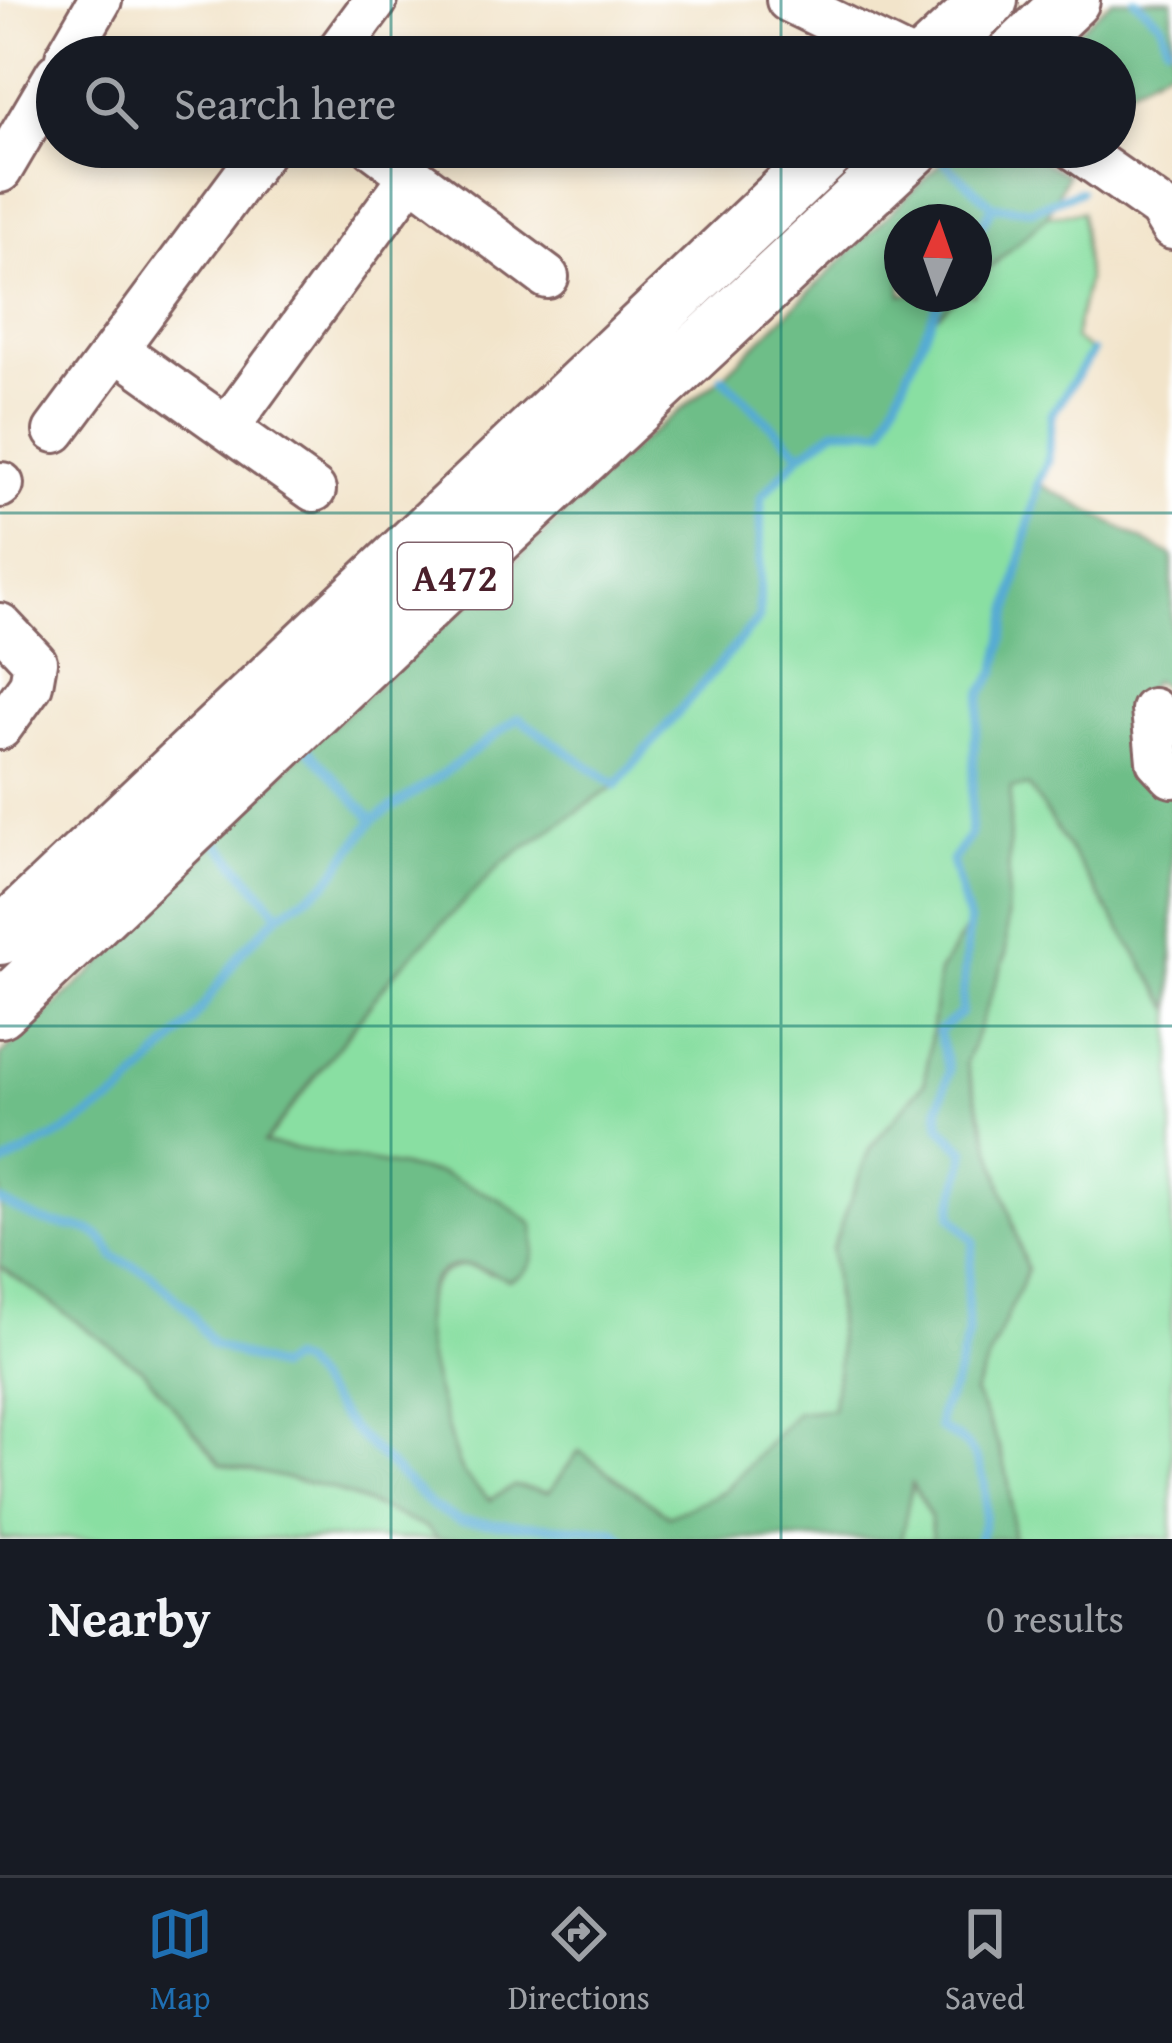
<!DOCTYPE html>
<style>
body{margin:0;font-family:"Gentium Book Plus",serif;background:#242831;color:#f1f3f6}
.compass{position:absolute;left:884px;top:204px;width:108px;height:108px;border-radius:50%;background:#171b24;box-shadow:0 6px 18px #0003;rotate:2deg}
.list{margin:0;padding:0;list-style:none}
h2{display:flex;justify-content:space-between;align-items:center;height:156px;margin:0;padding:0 48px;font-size:51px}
h2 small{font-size:39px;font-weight:400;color:#9ea1a6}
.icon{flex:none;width:66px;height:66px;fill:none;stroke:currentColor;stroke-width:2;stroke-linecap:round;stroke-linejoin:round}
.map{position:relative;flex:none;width:1172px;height:1539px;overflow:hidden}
.search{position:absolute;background:#171b24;box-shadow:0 6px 18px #0003;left:36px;right:36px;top:36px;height:132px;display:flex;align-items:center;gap:30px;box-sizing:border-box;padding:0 42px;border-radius:66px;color:#9ea1a6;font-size:45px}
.sheet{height:336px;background:#171b24}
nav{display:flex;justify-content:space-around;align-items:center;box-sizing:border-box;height:168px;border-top:3px solid #363941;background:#171b24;font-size:33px;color:#9ea1a6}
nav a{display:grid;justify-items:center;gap:6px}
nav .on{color:#1f6fb2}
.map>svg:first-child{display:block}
.green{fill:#89dfa2;stroke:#6a7f66;stroke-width:3}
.forest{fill:#6ebe88;stroke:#5c6e5a;stroke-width:3}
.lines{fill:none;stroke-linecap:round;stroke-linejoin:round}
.stream{stroke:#56acd3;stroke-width:9}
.minor-casing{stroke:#856463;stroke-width:48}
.major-casing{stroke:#856463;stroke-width:60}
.minor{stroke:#fff;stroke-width:42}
.major{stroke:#fff;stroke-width:54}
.grid{fill:none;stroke:#0f766e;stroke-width:3;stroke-opacity:0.55}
.labels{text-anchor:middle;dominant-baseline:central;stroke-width:9;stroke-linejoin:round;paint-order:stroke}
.shield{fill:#fff;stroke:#80626b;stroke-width:3}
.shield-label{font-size:39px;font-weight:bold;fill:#4a1f2b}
</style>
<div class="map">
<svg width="1172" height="1539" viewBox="0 0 1172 1539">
<rect width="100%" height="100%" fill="#fff"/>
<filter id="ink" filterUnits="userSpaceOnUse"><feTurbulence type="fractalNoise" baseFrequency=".00833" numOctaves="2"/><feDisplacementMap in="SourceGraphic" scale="24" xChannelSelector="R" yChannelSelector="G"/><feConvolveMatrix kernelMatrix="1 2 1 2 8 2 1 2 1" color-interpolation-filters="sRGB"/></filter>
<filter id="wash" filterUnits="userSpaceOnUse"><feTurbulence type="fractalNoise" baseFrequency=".004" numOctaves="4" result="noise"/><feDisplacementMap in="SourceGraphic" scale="48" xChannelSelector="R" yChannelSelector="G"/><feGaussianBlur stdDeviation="2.7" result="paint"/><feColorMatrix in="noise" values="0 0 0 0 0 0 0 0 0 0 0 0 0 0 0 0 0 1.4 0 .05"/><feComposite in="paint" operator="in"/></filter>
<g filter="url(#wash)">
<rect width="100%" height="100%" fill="#f2e4ca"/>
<path class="green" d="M1082,212l5,69 -13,58 18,13 -40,62 -4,47 -10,22 -42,189 -14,21 -7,44 -5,99 -18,25 17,62 -30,50 -14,109 -55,66 -38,101 7,107 -5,54 -37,2 -72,79 -56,25 -90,-65 -30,41 -35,-6 -24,14c-9,-8 -20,-17 -27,-27 -9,-14 -13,-37 -18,-53 -11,-38 -43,-126 3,-149 17,-9 27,-4 44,4l-228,-131 130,-171 108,-110 114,-78 143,-167 2,-121 40,-43 35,-25h47l48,-108 29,-27h14v-12l73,-66z
M1029,786l143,224v529h-160c1,-63 -9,-91 -38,-146l53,-122 -62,-208 41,-108 4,-167z
M0,1266l142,103 79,95 110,24 96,40 12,11h-439z
M911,1482l19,35 2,22h-31z"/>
<path class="forest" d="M1112,0h60v65l-57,32v-40h-66z
M958,147h59l50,28 -20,41 -73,66v-60h-72v72h58l-29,27 -48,108h-47l-35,25 -40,43 -2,121 -143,167 -114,78 -108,110 -130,170 178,31 57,25 35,26c1,26 4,45 -25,55 -13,-4 -30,-15 -44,-15 -70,1 -31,119 -20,154 5,17 9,40 18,54 7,10 18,18 26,27l25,-14 35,6 30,-41 90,65 56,-25 72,-79 36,-3 6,-53 -7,-107 38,-101 55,-66 14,-109 30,-49 -17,-63 18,-25 5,-99 7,-44 14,-21 42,-189 134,73v165l-5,-10 3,-22 -17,-8 -11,15 1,47 -8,32 37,11v224l-143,-224 -18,2 -5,167 -40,108 61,208 -53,122c29,55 39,83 38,146h-80l-2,-23 -18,-32 -11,55h-462l-12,-11 -96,-40 -110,-24 -79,-95 -142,-103v-210l137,-125 79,-91 91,-92 167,-148 165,-157 83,-66z"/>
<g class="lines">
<path class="stream" d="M1135,0l26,23 6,21
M944,162l49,44
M974,238l19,-32 38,4 49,-19
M722,377l79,77
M307,748l66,72
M216,840l63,74
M0,1166l70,-37 54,-36 67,-70 53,-74 35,-35 48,-31 46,-63 71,-47 74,-55 98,67 143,-167 2,-121 40,-43 35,-25h47l59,-135
M0,1201c15,7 31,18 47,21 31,8 51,0 67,35l35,16 40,37 23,34 65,24 12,-8 12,4 51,65 80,77 28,15 154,10 9,8
M979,1539c10,-28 10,-73 -14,-95 -7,-6 -18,-11 -26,-17l1,-15 14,-26 14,-52 -1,-45 7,-48 -22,-25c1,-24 12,-41 13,-65l-25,-25 -1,-19 10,-36 -11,-40 23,-18 8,-90 -17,-62 18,-25 5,-99 7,-44 14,-21 42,-189 10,-22 4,-47 40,-62"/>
</g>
</g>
<g filter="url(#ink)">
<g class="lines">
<g class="minor-casing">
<path id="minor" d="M788,0l117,57
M67,57l33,-57
M334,57l42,-57
M373,147l174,130
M1073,147l87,61 12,20
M0,171l57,-97
M116,349l198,141
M227,428l184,-252
M55,431l211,-284
M0,486l2,-2
M0,625l35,37 -4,23 -31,43
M1153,710l5,51 14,15"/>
</g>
<g class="major-casing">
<path id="major" d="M929,57l61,-57
M1012,57l60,-57
M0,937l833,-790
M0,1010l451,-430 464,-433"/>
</g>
<use href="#minor" class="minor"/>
<use href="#major" class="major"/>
</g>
</g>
<path class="grid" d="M391,0v57M781,0v57M391,147v1392M781,147v1392M0,513h1172M0,1026h1172"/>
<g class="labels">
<rect class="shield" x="398" y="543" width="114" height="66" rx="9"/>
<g class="shield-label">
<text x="455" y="576">A472</text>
</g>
</g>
</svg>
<svg class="compass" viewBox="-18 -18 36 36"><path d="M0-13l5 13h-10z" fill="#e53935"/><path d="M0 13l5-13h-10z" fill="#9ea1a6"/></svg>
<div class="search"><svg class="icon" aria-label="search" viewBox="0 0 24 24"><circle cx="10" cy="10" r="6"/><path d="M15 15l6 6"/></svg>Search here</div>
</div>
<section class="sheet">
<h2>Nearby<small>0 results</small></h2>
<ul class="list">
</ul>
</section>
<nav>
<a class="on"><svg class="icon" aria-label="map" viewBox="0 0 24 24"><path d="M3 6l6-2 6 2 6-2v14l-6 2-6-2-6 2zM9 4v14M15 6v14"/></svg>Map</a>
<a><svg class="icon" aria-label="directions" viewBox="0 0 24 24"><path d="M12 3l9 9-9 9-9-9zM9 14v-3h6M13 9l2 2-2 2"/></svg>Directions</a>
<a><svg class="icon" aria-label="saved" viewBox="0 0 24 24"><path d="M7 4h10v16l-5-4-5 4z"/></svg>Saved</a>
</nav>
